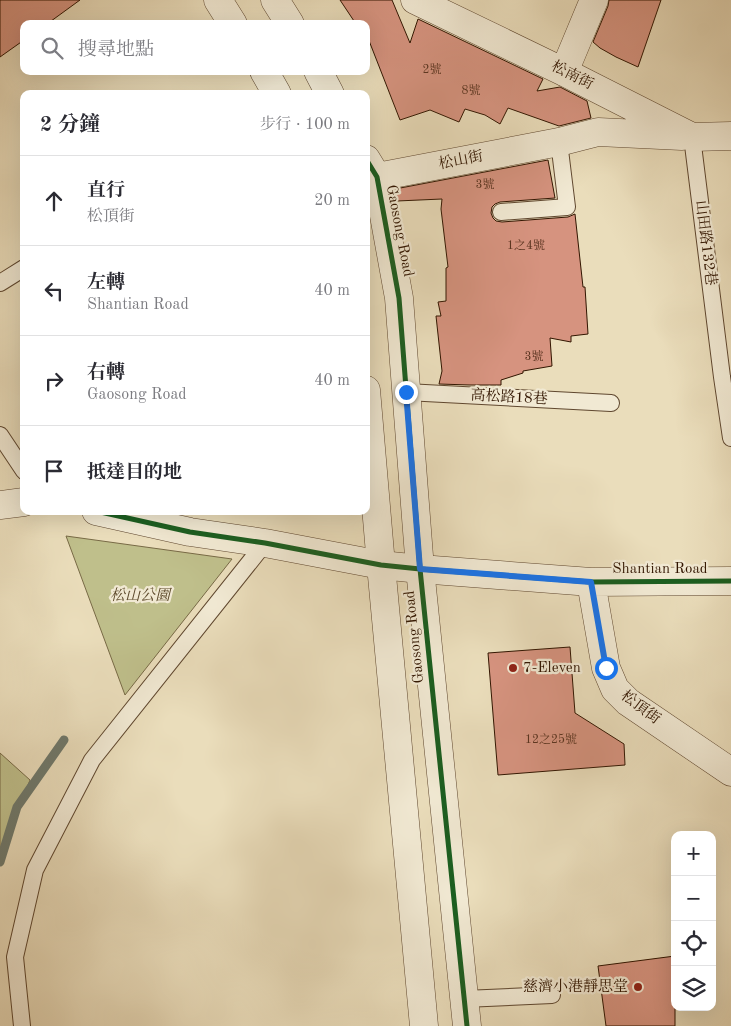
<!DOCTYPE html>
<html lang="zh-TW">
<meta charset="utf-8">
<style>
body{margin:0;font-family:"Old Standard TT","Noto Serif TC",serif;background:#f2f2f3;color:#2b2b33}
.controls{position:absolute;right:15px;bottom:15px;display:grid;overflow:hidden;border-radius:10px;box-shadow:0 5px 20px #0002}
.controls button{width:45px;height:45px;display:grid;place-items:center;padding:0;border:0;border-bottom:1px solid #e1e1e2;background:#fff;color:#2b2b33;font:25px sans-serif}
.stop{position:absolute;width:15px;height:15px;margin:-11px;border:4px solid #1a73e8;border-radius:50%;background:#fff}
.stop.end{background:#1a73e8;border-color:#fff;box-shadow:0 1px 5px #0008}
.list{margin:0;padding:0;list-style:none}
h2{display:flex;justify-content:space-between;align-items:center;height:65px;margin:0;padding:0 20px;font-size:21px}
h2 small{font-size:16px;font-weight:400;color:#7c7c81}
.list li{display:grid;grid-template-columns:32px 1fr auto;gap:15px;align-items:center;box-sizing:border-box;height:90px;padding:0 20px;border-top:1px solid #e1e1e2}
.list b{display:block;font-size:19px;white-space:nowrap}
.list p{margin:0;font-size:16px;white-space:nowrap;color:#7c7c81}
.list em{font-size:16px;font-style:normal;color:#7c7c81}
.icon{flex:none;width:28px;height:28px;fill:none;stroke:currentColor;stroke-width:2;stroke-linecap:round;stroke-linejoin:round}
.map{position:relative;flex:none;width:731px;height:1026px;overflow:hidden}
.search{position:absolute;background:#fff;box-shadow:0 5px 20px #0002;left:20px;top:20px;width:350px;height:55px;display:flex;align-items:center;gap:12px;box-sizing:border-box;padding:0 18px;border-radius:10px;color:#7c7c81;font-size:19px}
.panel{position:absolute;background:#fff;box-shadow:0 5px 20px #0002;left:20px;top:90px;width:350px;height:425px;border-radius:10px}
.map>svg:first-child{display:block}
.green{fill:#bfbf8b;stroke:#786a46}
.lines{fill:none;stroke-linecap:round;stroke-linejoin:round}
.stream{stroke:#6f796c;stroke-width:9}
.building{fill:#d6937f;stroke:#311500}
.service-casing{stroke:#5f472f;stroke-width:18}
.minor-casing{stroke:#5f472f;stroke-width:29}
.tertiary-casing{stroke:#5f472f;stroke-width:29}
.service{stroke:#f1e9d3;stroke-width:16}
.minor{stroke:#f1e9d3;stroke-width:28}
.tertiary{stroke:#f1e9d3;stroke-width:28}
.cycleway-casing{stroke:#f1e9d3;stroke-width:8}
.cycleway{stroke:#1b5e20;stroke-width:5}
.route{stroke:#1a73e8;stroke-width:6}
.poi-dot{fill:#8f2418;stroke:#f1e9d3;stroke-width:2}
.labels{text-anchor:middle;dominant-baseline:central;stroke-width:4.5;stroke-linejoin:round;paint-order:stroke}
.number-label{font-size:12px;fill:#5a3420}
.street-label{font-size:15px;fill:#311500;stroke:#f1e9d3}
.park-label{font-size:15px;font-style:italic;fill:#5c482a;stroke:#f1e9d3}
.poi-label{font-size:15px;fill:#311500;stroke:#f1e9d3;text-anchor:start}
</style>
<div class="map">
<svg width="731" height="1026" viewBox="0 0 731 1026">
<rect width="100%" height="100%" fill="#eaddbb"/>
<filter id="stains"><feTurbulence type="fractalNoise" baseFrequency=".004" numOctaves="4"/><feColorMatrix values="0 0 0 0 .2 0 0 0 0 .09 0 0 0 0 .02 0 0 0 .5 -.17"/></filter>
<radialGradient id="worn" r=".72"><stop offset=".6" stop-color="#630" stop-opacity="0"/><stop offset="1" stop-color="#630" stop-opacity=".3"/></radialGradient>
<path class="green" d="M66,536l166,23 -107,136z
M0,753l30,27 -30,74z"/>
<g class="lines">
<path class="stream" d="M0,862l17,-55 47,-67"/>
</g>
<path class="building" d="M0,0h80l-33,24h-23v16l-24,17z
M340,0h52l18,43 8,-24 125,60 -6,12 23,-4 27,14 4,17 -32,8 -51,-18 -8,16 -15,-9 -20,-6 -6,13 -29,-12 -30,10 -34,-87v-9h-10z
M609,0h52l-23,67 -22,-10 -16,-9 -7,-6 15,-36z
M548,160l7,38 -55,4 -5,2 -3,3 -1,6 2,5 3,3 6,1 66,-5 7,-3 8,73h2l3,47 -17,2v6l-21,-4 2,28 -29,5v2l-22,7v5h-31l-31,-1 3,-13 -6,-55h5l-3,-14 8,-1v-33l2,-1 -7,-58 1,-10 -45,2 -2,-12z
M570,647l5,66 49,31 1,21 -127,10 -10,-122z
M675,956v70h-69l-8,-60z"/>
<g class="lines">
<g class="service-casing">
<path id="service" d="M692,137l30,240 9,61
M501,212l66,-5 -8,-65
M0,283l24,-15
M406,392l205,11
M0,435l24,36
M464,999l88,-4
M22,1026l-7,-69 20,-87 57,-110 173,-217"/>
</g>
<g class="minor-casing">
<path id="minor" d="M415,0l149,72 128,65 39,-1
M564,72l30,-72
M366,186l11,-9 182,-35 39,-10 84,4
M0,505l24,-3
M96,511l94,21 75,11 116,22 39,4 171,13 140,-1
M591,582l15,86 9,21 13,13 103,70"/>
</g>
<g class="tertiary-casing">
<path id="tertiary" d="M218,0l15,24
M275,0l15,24
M264,71l13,23
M318,71l12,23
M366,159l11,18 22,121 21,271 47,457
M366,390l15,175 43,461"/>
</g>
<use href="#service" class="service"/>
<use href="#minor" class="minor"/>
<use href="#tertiary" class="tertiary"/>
<g class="cycleway-casing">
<path id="cycleway" d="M366,159l11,18 22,121 21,271 47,457
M96,511l94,21 75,11 116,22 39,4 171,13 140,-1"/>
</g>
<use href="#cycleway" class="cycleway"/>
</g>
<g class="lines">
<path class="route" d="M406,392l14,177 171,13 15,86"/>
</g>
<g class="poi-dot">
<circle cx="513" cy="668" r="5"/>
<circle cx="638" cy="987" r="5"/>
</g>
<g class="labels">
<g class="number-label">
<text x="432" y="70">2號</text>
<text x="471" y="91">8號</text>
<text x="485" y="185">3號</text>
<text x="526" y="246">1之4號</text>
<text x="534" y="357">3號</text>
<text x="551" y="740">12之25號</text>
</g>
<g class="street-label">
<text transform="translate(572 76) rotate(27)">松南街</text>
<text transform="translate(461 161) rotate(-11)">松山街</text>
<text transform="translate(399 231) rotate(79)">Gaosong Road</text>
<text transform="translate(705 243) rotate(83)">山田路132巷</text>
<text transform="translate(509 398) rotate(3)">高松路18巷</text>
<text x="660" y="569">Shantian Road</text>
<text transform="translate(415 637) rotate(-96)">Gaosong Road</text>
<text transform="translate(640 708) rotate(37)">松頂街</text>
</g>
<g class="park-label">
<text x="140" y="596">松山公園</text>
</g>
<g class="poi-label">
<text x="523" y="668">7-Eleven</text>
<text x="628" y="987" text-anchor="end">慈濟小港靜思堂</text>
</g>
</g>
<rect width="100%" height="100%" filter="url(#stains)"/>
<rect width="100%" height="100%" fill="url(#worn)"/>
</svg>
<div class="controls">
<button>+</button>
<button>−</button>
<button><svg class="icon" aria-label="locate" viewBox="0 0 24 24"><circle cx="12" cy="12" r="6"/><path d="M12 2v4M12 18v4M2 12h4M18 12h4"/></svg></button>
<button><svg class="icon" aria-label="layers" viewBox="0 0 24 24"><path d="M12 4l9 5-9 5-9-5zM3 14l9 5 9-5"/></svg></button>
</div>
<div class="stop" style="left:606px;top:668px"></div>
<div class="stop end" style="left:406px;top:392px"></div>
<div class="search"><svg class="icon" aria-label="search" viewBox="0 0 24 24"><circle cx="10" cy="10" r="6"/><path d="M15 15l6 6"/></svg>搜尋地點</div>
<section class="panel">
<h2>2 分鐘<small>步行 · 100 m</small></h2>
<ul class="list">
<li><svg class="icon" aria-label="ahead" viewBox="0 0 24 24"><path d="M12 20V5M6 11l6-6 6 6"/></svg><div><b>直行</b><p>松頂街</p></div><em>20 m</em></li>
<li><svg class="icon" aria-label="left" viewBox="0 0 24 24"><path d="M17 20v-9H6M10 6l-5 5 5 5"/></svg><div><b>左轉</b><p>Shantian Road</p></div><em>40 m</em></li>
<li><svg class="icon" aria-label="right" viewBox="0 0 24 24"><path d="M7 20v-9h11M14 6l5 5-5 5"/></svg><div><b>右轉</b><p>Gaosong Road</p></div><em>40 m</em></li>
<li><svg class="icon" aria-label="arrive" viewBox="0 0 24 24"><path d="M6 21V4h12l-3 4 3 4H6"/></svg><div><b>抵達目的地</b></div></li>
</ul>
</section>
</div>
